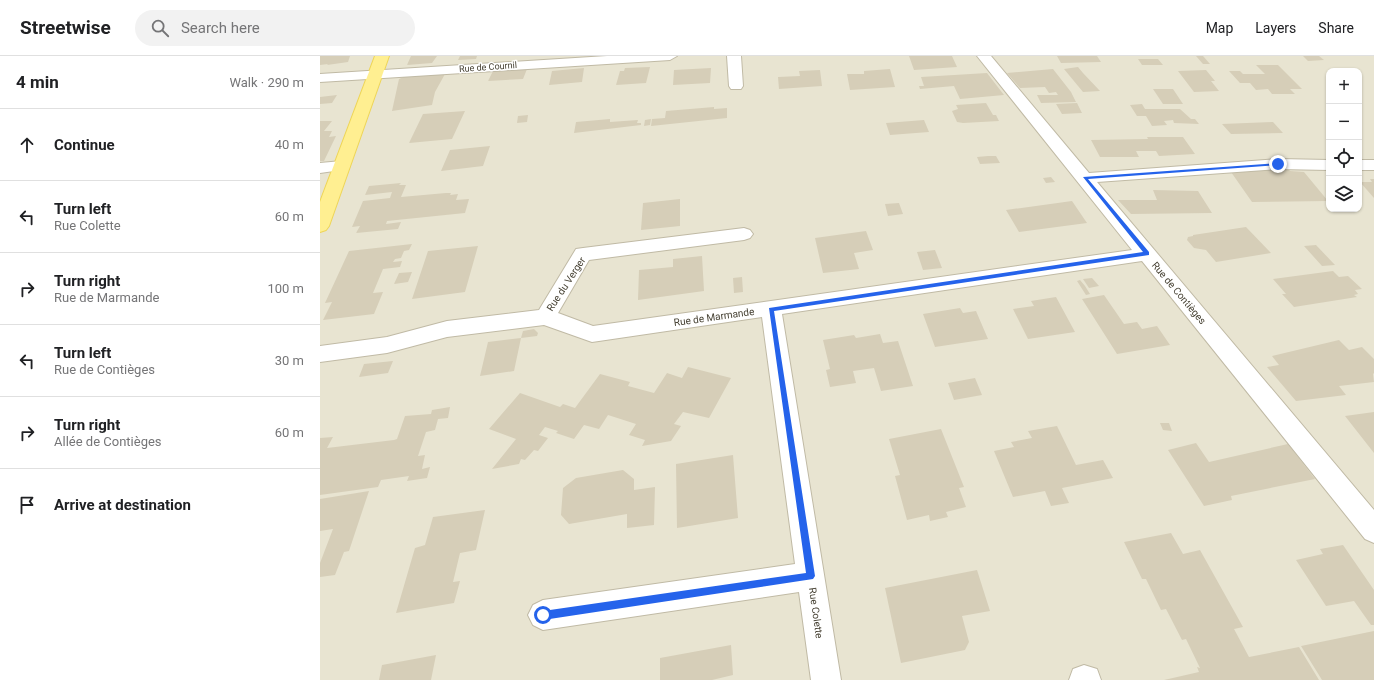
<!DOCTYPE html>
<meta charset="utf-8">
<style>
body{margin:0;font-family:Roboto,sans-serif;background:#f2f2f2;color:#202124}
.controls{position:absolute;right:12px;top:12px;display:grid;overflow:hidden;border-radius:8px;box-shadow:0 1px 3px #0004}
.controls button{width:36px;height:36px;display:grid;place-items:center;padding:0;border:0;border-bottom:1px solid #e0e0e0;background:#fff;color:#202124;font:20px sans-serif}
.stop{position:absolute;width:12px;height:12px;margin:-9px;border:3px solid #2563eb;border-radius:50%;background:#fff}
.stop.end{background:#2563eb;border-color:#fff;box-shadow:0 1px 4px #0008}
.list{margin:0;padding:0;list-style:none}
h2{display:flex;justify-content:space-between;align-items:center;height:52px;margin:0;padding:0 16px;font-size:17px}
h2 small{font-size:13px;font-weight:400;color:#757577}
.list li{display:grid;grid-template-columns:26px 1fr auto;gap:12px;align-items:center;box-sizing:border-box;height:72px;padding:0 16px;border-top:1px solid #e0e0e0}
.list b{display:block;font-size:15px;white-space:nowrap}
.list p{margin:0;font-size:13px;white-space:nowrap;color:#757577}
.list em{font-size:13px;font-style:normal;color:#757577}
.icon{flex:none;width:22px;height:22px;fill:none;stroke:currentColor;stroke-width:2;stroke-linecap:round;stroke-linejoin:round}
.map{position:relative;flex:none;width:1054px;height:624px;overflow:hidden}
header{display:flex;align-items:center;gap:24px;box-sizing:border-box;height:56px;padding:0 20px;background:#fff;border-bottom:1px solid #e0e0e0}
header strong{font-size:19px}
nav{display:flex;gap:22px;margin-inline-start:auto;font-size:14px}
.search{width:280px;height:36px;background:#f2f2f2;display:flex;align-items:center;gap:10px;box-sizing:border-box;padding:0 14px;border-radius:22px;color:#757577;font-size:15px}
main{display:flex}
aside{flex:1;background:#fff}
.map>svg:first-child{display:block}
.residential{fill:#e8e4d1;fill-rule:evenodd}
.building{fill:#d6ceb8}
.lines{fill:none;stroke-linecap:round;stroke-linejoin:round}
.minor-casing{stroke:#c0baa5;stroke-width:2}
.major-casing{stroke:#eed557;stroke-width:2}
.minor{fill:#fff;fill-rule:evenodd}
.major{fill:#ffef91;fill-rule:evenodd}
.route{fill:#2563eb}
.labels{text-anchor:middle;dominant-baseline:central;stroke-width:3;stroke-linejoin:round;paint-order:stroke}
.far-street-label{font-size:9px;fill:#464133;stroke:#fff}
.street-label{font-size:10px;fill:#464133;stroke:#fff}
</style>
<header>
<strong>Streetwise</strong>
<div class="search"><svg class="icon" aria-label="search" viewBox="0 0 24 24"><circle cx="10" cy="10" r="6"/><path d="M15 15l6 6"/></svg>Search here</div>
<nav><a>Map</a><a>Layers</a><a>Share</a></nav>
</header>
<main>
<aside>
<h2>4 min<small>Walk · 290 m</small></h2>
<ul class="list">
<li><svg class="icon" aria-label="ahead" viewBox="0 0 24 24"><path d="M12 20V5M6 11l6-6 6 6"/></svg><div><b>Continue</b></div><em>40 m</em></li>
<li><svg class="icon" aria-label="left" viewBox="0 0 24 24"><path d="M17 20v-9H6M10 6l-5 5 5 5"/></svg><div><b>Turn left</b><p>Rue Colette</p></div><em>60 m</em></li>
<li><svg class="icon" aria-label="right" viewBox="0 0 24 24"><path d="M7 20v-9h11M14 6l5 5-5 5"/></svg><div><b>Turn right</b><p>Rue de Marmande</p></div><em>100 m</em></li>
<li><svg class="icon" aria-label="left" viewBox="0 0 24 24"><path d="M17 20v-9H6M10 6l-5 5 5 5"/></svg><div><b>Turn left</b><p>Rue de Contièges</p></div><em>30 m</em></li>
<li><svg class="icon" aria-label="right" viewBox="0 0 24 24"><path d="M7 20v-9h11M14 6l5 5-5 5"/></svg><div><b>Turn right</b><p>Allée de Contièges</p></div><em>60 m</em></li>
<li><svg class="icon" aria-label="arrive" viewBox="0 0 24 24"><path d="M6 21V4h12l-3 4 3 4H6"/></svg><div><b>Arrive at destination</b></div></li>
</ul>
</aside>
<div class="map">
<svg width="1054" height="624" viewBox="0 0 1054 624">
<rect width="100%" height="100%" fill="#f3f1e3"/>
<path class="residential" d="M0,0h1054v624h-1054zM1009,15h30v138h-30z"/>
<path class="building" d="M0,0h30l-2,6 -21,3 1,-1 -8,1z
M91,0h26l-5,7 -25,2z
M140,0h17l-1,3 -18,1z
M589,0h43l5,11 -43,3z
M737,0h40l4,6 -40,1z
M876,0h7l7,8h-7z
M983,0h16l5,4 -16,1z
M818,3h20l5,6h-21z
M936,9h22l24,24h-12l5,5h-23l-4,-5 -12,1 -6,-7h-10l-11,-12h11l3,3h22z
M330,11l-4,16 -30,2 4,-14h4l1,-3z
M758,11l5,6 17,18 -17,1 -19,-23z
M264,12l-2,14 -33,3 3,-14z
M391,12l-1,15 -37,2 1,-15z
M207,13l-4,10 -35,2 5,-10z
M570,13l5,18 -45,3 -3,-16h17v-3z
M733,13l18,23 5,10 -35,1 -4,-8h21l-2,-3 -7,1 -4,-6 -25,1 -13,-15z
M500,14l2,16 -43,3 -1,-12 22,-1 -1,-5z
M886,14l9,11h-4l8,10 -25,1 -16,-21z
M667,17l17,22 -44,4 -6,-13 -34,3 -1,-3h5l-3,-9z
M125,18l-10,18 -3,13 -40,6 7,-32 7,-3z
M833,33h20l10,15h-20z
M17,39l-5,8 -12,1v-7z
M666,47l7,12h3l3,6 -36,2 -6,-1 -5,-11 6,-2 -2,-4z
M757,47l5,10 -20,1 -6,-10z
M822,48l3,5h35l11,10h4l4,5 -25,-1 -1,-3 -9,1 3,4 -15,1 -6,-10h-9l-7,-11z
M394,51v2l13,-1v10l-76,8 1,-7 13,-1 1,-7z
M145,55l-13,28 -43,4 14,-29z
M208,59l-1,7 -10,1 1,-7z
M290,63v3l28,-2 -1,3h4v2l-67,8 2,-11z
M331,63l-1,6 -6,1 1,-6z
M604,64l5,12 -39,3 -4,-12z
M0,65h12l-8,10h8l-3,6 7,-1 -12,25h-4z
M953,66l10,11 -52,1 -9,-10z
M827,81h36l12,17 -36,2 -3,-5h-20l3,6h-39l-9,-17 57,-1z
M170,90l-7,20 -42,5 9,-21z
M668,100h8l4,7 -20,1 -3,-7z
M968,113l2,2 14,1 24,29 -76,1 -21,-30h15l-1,-2z
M731,121l4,5 -9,1 -3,-5z
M1050,123h4v19l-14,-16h12z
M81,127l-2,2h7l-5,12 45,-4h5l-1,2 8,-1 -2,6 13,-1 -4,14 -78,8 -1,3 15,-2 -3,7 -42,4 4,-7 -8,1 11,-26 27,-3 2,-6 -27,3 4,-9z
M833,134l45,1 14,22 -81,1 -13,-14h39z
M360,143v27l-39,4 2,-27z
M752,145l15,22 -68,9 -13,-22z
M579,147l4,11 -15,2 -3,-12z
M926,171l25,26 -55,9 -10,-12 -12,-2 -7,-8 1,-3 5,-1v-1z
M546,175l7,19 -19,3 5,16 -36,4 -8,-35z
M92,188l-3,6 -5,1 -3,7 -6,1 -2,3 9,-1 -2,6 -17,2 -10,24 10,-1 -9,22 -51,6 9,-18 -7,1 24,-52z
M996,189l19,20 -13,1 -18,-20z
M158,190l-13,46 -53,7 16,-48z
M615,194l7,18 -19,2 -6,-18z
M382,200l2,35 -66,9 1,-30 34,-3v-8z
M1013,215l6,6 9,-1 14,13 -7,1 3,4 -4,1 3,2 -63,10 -12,-13h4l-13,-15z
M92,216l-4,10 -14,2 5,-11z
M422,221l1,15 -9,1 -1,-15z
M772,222l7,8 -10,2 -6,-9z
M760,224l5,6 5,8 -4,1 -9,-14z
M784,239l20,29 13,-2 5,7 15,-3 13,19 -53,9 -35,-55z
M736,241l19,35 -47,7 -15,-30 21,-3 -3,-5z
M640,252l3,5 13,-2 12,28 -53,8 -12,-33z
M214,273l4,4 -1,3 -16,2 -7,33 -34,5 8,-34 33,-4 2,-7z
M560,278l3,9 15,-2 15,45 -32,5 -7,-23 -21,3 3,12 -26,4 -4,-17 4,-1 -7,-29 31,-5 2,3z
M1019,284l10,10 13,-3 12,12v14l-1,1 1,8 -35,4 7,9 -50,6 -29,-34 12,-2 -7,-9z
M73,305l-5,12 -29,4 5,-13z
M368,311l43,11 -22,40 -26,-6 -9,12 7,2 -10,15 -29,5 3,-6 -16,-5 7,-11 -28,-9 -9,14 -15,-4 -10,14 -18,-6 2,-2 -13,-4 -6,8 9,3 -10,13 -4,-1 -9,10 -4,-1 -2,5 -27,5 24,-30 -27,-10 31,-36 40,14 3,-3 12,4 25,-34 30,8 -2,4 26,7 13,-20 15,5z
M655,322l7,17 -28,5 -6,-17z
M130,351l-2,11 -10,1 -3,11 -9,2 -8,24 7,-1 -3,14 8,-2 -3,11 -20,3 2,-5 -28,4 -3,7 -58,8v-57l13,-1 -6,11 67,-8 3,-1 8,-23 26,-2 1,-4z
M1054,356v41l-29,-37z
M840,367h9l3,8 -9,-1z
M737,370l19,39 27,-5 10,18 -51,10 7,15 -18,3 -6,-15 -32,6 -19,-46 20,-4 -3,-5 21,-4 -4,-7z
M621,373l23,58 -5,1 7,19 -20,5 2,5 -18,4 -1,-6 -22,5 -12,-44 5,-1 -11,-36z
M876,387l13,19 79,-18 27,35 -84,17 1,4 -28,6 -36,-56z
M413,399l5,63 -61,10 -1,-64z
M303,414l11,9v11l21,-3 -1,38 -27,3v-14l-58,10 -8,-9 2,-27 13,-10z
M49,435l-20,60 -5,1 -9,23 -15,2v-14l13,-34 -13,2v-32z
M165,454l-9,40 -16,3 -7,29 7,-1 -6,22 -58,10 19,-65 10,-3 8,-28z
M851,477l12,21 17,-4 43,77 -9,2 15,28 50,-10 20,33h-155l35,-8 -2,-5 3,1 -14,-29 -4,1 -16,-31 -5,1 -15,-31h-4l-18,-37z
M1023,489l31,45v35h-3l-17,-24 -28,5 -30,-46 27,-6 -3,-5z
M657,514l13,41 -28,5 7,26 -4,8 -64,13 -16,-75z
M1054,575v49h-52l-21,-34z
M411,589l2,30 -21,5h-52v-22z
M116,599l-5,25h-52l3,-15z"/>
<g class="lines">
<g class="minor-casing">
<path id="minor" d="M287,0h70l-7,4 -350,22v-8z
M407,0h14l2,30 -2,3h-10l-2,-3z
M657,0h14l98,117 189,-14 51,1v10l-51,-1 -181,13 277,328v33l-9,-4 -223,-278 -360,53 59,366h-30l-12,-88 -256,38 -10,-5 -5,-10 5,-10 10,-5 252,-36 -33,-247 -170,25 -48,-17 -97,12 -60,16 -67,9v-16l67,-9 60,-16 92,-11 37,-61 7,-1 161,-20 6,2 3,4 -3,4 -6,2 -155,20 -31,53 35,13 539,-76z
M1039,104h15v10h-15z
M22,105l6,2 2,3 -2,3 -28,4v-10z
M764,609l13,4 4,11h-32l4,-11z"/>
</g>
<g class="major-casing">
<path id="major" d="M55,0h14l-60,170 -3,4 -6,2v-30z"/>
</g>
<use href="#minor" class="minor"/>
<use href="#major" class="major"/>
</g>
<path class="route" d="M958,107l1,2 -191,14 61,73v3l-375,56 41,265 -2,3 -270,41 -3,-2v-6l3,-1 263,-38 -37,-265 374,-56 -60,-75z"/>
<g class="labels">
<g class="far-street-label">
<text transform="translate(168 11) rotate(-4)">Rue de Cournil</text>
</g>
<g class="street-label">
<text transform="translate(246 228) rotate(-57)">Rue du Verger</text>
<text transform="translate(859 237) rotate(50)">Rue de Contièges</text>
<text transform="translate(394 261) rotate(-8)">Rue de Marmande</text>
<text transform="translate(496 557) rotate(82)">Rue Colette</text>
</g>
</g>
</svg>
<div class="controls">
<button>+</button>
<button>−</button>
<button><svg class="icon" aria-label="locate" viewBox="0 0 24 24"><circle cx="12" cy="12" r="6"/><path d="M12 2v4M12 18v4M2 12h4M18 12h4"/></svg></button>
<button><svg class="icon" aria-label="layers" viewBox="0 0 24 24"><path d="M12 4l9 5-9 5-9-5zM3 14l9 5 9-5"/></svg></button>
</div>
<div class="stop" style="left:223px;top:559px"></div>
<div class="stop end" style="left:958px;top:108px"></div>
</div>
</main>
